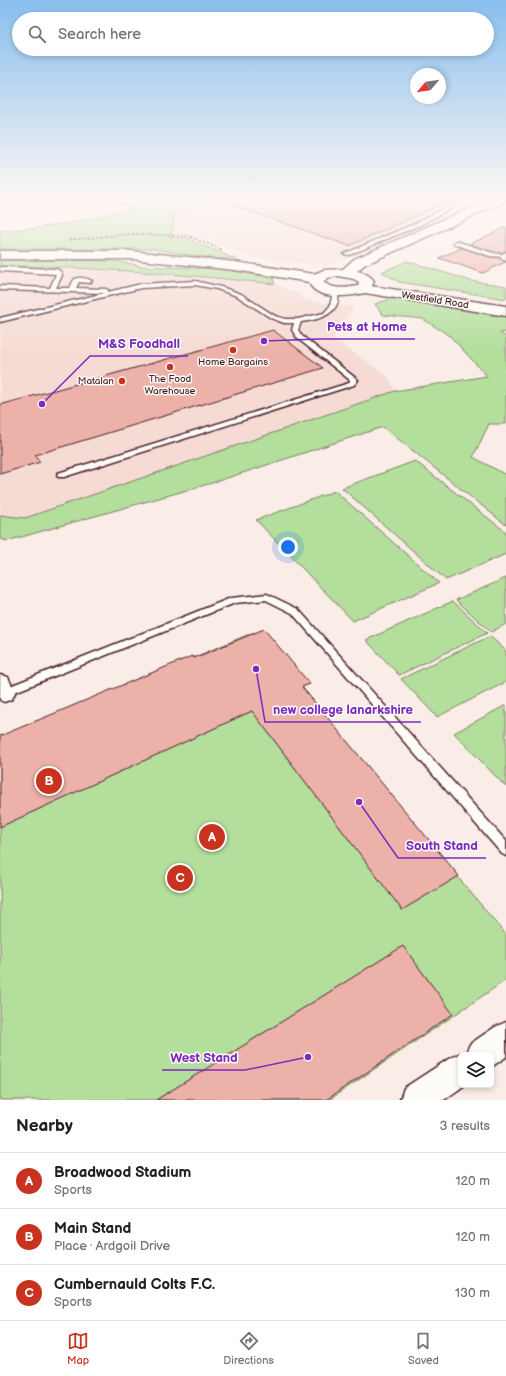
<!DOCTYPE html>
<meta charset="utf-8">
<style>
body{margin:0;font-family:"Balsamiq Sans",sans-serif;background:#f2f2f2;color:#202124}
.controls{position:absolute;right:12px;bottom:12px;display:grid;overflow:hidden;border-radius:6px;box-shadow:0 2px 6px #0003}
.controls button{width:36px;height:36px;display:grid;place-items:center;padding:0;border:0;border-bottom:1px solid #e0e0e0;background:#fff;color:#202124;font:20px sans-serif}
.compass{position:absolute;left:410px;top:68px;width:36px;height:36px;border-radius:50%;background:#fff;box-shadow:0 2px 6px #0003;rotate:241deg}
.you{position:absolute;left:288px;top:547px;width:14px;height:14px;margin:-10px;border:3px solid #fff;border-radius:50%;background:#1a73e8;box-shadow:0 0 0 6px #1a73e833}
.badge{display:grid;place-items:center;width:26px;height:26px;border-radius:50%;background:#c8321e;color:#fff;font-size:13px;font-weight:700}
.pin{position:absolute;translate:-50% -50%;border:2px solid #fff;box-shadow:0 1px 4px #0006}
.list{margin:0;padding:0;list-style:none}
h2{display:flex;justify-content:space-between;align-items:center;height:52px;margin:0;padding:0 16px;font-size:17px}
h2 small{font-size:13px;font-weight:400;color:#757577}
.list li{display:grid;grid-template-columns:26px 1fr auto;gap:12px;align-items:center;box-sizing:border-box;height:56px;padding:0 16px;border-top:1px solid #e0e0e0}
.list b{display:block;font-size:15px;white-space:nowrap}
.list p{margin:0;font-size:13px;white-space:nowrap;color:#757577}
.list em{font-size:13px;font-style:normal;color:#757577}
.icon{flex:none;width:22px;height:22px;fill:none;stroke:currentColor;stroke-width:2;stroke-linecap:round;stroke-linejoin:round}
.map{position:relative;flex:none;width:506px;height:1100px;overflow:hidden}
.search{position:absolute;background:#fff;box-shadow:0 2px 6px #0003;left:12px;right:12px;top:12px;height:44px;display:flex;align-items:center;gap:10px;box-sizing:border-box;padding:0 14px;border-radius:22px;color:#757577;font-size:15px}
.sheet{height:220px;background:#fff}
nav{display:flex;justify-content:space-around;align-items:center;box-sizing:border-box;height:56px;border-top:1px solid #e0e0e0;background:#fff;font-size:11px;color:#757577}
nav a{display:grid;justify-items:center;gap:2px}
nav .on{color:#c8321e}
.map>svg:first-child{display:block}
.built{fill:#f6dbd4}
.green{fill:#b3de9c;stroke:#7e7e64}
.building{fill:#ecb1a8;stroke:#4a1f2b}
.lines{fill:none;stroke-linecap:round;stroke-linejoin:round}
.service-casing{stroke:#4a1f2b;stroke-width:3}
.minor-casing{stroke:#4a1f2b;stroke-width:3}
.tertiary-casing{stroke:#4a1f2b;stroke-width:3}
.secondary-casing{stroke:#4a1f2b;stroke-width:3}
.path{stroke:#4a1f2b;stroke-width:1.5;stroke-dasharray:2.5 2;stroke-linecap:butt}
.service{fill:#fdfcf7;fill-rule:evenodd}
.minor{fill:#fdfcf7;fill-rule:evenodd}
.tertiary{fill:#fdfcf7;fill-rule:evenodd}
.secondary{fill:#fdfcf7;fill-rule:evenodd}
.poi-dot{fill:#c8321e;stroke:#fdfcf7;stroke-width:1.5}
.labels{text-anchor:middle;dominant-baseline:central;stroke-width:3;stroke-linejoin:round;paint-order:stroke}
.far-street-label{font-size:10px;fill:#4a1f2b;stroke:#fdfcf7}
.far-poi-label{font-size:10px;fill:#4a1f2b;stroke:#fdfcf7}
.leader{fill:none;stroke:#7b2cbf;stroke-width:1.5}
.callout-dot{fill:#7b2cbf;stroke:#fdfcf7;stroke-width:1.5}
.callout-label{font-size:13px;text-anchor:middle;font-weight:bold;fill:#7b2cbf;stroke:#fdfcf7;stroke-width:3;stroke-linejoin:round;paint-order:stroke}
</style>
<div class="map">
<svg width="506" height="1100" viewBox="0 0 506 1100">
<rect width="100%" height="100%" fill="#faede7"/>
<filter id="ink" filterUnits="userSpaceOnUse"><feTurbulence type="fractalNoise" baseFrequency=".025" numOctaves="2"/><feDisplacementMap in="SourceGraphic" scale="8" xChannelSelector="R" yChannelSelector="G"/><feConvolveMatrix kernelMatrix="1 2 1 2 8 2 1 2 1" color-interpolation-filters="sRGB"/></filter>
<g filter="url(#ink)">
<path class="built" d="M194,199h290l-66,32 -92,35 -77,-9 -51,-21 -26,-3 3,-20 29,-10z
M0,266l66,1 65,3 144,14 24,10 5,6 50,7 -21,31 55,39 7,14 -370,127 -25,-3z"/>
<path class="green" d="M98,199h96l11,4 -30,10 -4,24 15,1 49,21 -26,-1 -56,-9h-153v-18c45,-3 90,-10 133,-24z
M0,260l114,1 24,4v1l85,3 50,9 2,6c-92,-10 -183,-17 -275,-18z
M407,261l64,20 35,5v13l-107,-17 -17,-10z
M397,297l109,17v18l-6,1 6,4v87h-17l-16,33 33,18v50l-123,-98 -171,56 -205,58 -7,-2v-24l25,3 370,-127 92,-15 -37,-40 -27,-17 -40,-4 -8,-11z
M415,461l91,71v22l-60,26 -104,-92z
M335,491l104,92 -86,38 -97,-101z
M506,578v46l-15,8 -35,-32z
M453,601l34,32 -88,42 -33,-35z
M254,632l252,303v45l-177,120h-329v-361z
M490,636l16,15v31l-69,35 -36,-38z
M506,705v82l-52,-54z"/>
<path class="building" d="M224,199h91l10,3 7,-3h122l-105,47 -125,-44z
M506,227v24l-5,2 -8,-1 -23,-8z
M462,248l28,9 10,1 5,4 -22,11 -44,-15z
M273,330l50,38 -288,87 5,7 -40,12v-69z
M264,629l46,55 -8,3 157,189 -57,34 -150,-199 -252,116v-91l192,-80 2,2z
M403,946l50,68 -127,86h-170z"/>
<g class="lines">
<g class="service-casing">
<path id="service" d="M462,199h6l-48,26 -71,30 -5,-1 72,-31z
M456,241l37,12 13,2v2l-16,-1 -36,-12v-2z
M0,267l56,2 5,3 1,3 -6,13h14c1,-2 3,-8 5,-9 4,-3 14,0 17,2l-3,2 -10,-1 -3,6 30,1 2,1v2l33,-8 54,-3 26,6 20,7 34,22 10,3h13l26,-6 6,-7 3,-14 5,-1c4,23 -19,29 -37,31l-3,8 4,6 56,44 -4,5 -290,92h-6l-1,-2 1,-2 291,-90 1,-3 -53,-42 -5,-8 2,-7h-10l-13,-5 -34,-22 -20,-7 -22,-4 -54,3 -141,34v-4l105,-25 -105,-3v-4l50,2 6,-14 -56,-3z
M267,594l31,15 208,232v15l-4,-2 -210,-241 -26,-13 -31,3 -235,95v-8l231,-92z"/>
</g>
<g class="minor-casing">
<path id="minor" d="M506,252v9l-4,-2 -2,-3 2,-2z
M0,675l8,2 7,16 -3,6 -8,3 -4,-2z
M506,1022v35l-15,10v-12h-30v30h4l-21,15h-44l4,-12 46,-30 11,-5 4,2 5,-11 25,-17z"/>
</g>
<g class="tertiary-casing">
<path id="tertiary" d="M364,285l142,21v10l-147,-24 -2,-3 2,-3z"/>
</g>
<g class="secondary-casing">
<path id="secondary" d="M490,199h16l-2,3 -140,63 -7,6c6,1 13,4 17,10l-5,11c-16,4 -53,10 -60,-10l-74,-12 -104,-11h-131v-8h131l104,11 79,12 10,-4 19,-1 11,-10zM338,276l16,3 5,3 -1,4c-12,2 -24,4 -35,-4l5,-4z"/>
</g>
<path class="path" d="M90,199l1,3c15,4 29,5 42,-3
M69,240l60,-6 59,2 35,14"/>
<use href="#service" class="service"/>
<use href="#minor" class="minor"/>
<use href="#tertiary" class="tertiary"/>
<use href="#secondary" class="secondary"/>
</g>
</g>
<linearGradient id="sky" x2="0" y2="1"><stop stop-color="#88beee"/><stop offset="0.56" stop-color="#fdf7f4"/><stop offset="1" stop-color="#fdf7f4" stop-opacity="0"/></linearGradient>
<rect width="506" height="353" fill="url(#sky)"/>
<g class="poi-dot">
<circle cx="233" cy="350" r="4"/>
<circle cx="170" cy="367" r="4"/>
<circle cx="122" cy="381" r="4"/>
</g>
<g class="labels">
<g class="far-street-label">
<text transform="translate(435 300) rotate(9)">Westfield Road</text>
</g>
<g class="far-poi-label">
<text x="233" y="362">Home Bargains</text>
<text x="170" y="379">The Food<tspan x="170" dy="12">Warehouse</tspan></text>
<text x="114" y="381" text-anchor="end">Matalan</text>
</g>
</g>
<path class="leader" d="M264 341L319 339H415M42 404L90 356H188M256 669L265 722H421M359 802L398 858H486M308 1057L245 1070H162"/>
<g class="callout-dot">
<circle cx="264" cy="341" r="4"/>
<circle cx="42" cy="404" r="4"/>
<circle cx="256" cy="669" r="4"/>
<circle cx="359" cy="802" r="4"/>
<circle cx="308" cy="1057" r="4"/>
</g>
<g class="callout-label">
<text x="367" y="331">Pets at Home</text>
<text x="139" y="348">M&amp;S Foodhall</text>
<text x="343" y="714">new college lanarkshire</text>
<text x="442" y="850">South Stand</text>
<text x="204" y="1062">West Stand</text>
</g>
</svg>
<div class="controls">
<button><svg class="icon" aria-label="layers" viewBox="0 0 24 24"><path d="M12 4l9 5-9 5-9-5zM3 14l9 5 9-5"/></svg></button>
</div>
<svg class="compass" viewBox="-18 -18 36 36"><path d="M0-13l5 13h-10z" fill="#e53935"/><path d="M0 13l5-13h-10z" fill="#757577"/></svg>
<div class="you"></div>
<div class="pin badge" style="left:212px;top:837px">A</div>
<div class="pin badge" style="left:49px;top:781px">B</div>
<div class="pin badge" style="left:180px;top:878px">C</div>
<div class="search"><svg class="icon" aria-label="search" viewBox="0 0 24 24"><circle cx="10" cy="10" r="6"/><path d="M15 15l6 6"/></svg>Search here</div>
</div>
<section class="sheet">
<h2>Nearby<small>3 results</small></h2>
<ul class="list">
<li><span class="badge">A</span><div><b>Broadwood Stadium</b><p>Sports</p></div><em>120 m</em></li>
<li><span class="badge">B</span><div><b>Main Stand</b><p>Place · Ardgoil Drive</p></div><em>120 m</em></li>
<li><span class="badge">C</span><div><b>Cumbernauld Colts F.C.</b><p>Sports</p></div><em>130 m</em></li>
</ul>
</section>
<nav>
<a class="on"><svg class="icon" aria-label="map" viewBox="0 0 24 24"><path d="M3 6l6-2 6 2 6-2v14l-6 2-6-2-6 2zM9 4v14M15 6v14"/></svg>Map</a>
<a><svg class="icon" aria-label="directions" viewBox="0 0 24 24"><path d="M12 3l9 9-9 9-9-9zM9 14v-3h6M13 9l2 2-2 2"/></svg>Directions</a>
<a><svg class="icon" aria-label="saved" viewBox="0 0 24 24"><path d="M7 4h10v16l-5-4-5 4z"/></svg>Saved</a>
</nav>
